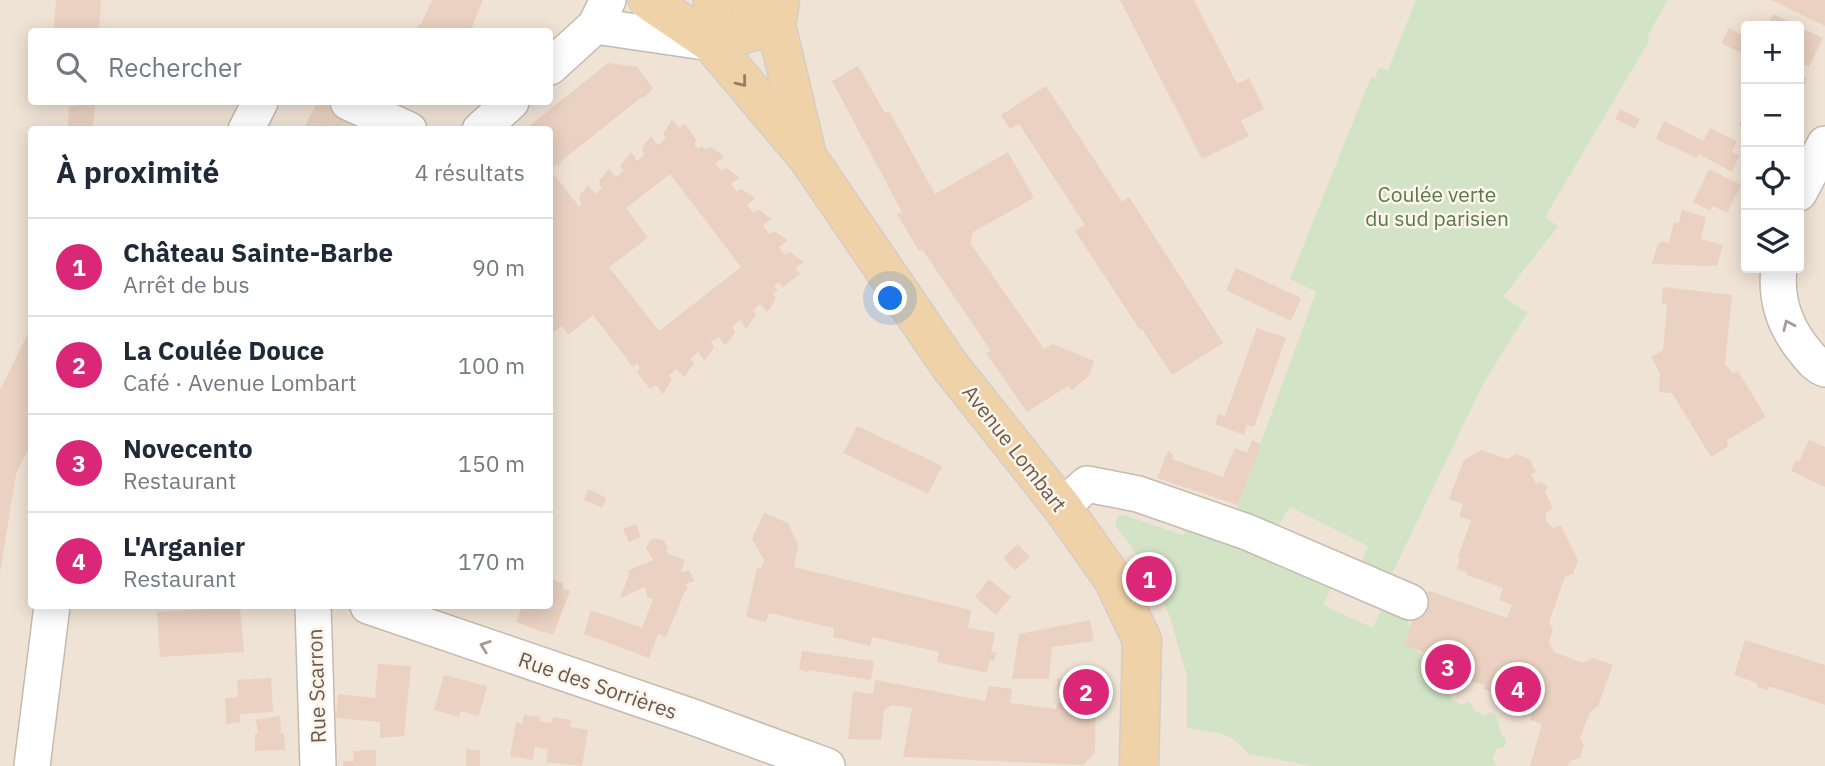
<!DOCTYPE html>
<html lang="fr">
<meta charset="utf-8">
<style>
body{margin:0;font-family:"IBM Plex Sans",sans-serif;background:#f2f2f3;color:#1f2937}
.controls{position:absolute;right:21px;top:21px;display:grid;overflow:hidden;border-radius:7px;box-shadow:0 4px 18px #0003}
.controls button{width:63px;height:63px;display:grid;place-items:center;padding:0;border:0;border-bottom:2px solid #e0e1e3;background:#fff;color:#1f2937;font:35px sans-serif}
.you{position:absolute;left:891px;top:299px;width:24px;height:24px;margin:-18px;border:5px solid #fff;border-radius:50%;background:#1a73e8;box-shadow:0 0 0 10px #1a73e833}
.badge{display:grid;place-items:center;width:46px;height:46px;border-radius:50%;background:#db2777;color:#fff;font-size:23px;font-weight:700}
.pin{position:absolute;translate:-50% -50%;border:4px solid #fff;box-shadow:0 2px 7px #0006}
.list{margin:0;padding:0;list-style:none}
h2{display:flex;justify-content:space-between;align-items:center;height:91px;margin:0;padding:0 28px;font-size:30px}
h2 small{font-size:23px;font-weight:400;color:#747a83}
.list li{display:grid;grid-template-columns:46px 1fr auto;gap:21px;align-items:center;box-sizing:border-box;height:98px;padding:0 28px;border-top:2px solid #e0e1e3}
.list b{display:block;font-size:26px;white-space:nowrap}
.list p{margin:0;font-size:23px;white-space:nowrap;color:#747a83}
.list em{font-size:23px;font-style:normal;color:#747a83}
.icon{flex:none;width:38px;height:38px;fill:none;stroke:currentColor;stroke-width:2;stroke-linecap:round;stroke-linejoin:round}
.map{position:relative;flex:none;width:1825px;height:766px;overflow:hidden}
.search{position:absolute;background:#fff;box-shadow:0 4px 18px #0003;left:28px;top:28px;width:525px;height:77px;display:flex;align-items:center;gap:18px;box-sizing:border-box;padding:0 24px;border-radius:7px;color:#747a83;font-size:26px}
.panel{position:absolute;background:#fff;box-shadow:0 4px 18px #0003;left:28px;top:126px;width:525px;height:483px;border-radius:7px}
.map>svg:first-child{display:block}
.residential{fill:#efe3d5;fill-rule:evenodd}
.green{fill:#d3e4c6}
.building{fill:#ead1c1;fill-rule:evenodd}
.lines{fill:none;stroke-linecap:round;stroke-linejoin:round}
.minor-casing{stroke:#c8b9ae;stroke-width:38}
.major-casing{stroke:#d4cdca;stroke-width:41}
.minor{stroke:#fff;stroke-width:35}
.major{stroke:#efd2a7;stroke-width:38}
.oneway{stroke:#957d69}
.oneway2{stroke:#a89b95}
.labels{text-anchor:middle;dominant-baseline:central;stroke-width:5;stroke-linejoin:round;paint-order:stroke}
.park-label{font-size:21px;fill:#5a794b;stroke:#fcf5ec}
.street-label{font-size:21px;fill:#6e594e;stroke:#fcf5ec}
</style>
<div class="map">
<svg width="1825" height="766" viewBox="0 0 1825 766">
<rect width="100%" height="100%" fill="#f9f1e6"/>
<path class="residential" d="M0,0h1825v766h-1825zM1746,26h53v242h-53zM32,32h518v70h-518zM32,130h518v476h-518z"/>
<path class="green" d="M1416,0h252l-21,36 3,2 -4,8 -101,171 13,9 -55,71 26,17 -3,1 -43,69 -95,198 -29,-15 9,-21 -78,-39 -12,20 -43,-14 81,-221 -26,-13 81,-202 4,1 4,-11 9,3z
M1119,515h5l59,20 5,-10 145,59 -10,21 50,23 9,-20 25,11 13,36 2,-1 7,17 -2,1 5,10h2l5,12 7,-2 4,2 2,6 10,5 6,-3 5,3v5l11,5 7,-3 5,3 6,22h3l1,6 -2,4 -7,1 -4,10 4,8h-184l-65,-12c-19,-25 -33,-21 -61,-26v-51l-17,-60 -18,-41 -36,-50 -1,-4z"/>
<path class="building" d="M56,0h45l-2,32h-45z
M432,0h51l-13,32h-51l-2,-3 2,-5 2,1z
M1120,0h74l43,84 12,-6 15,31 -23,12 8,15 -47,23z
M1771,0h54v26z
M1773,14l25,12h-31z
M1799,27l24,11 -14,29 -10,-5z
M1729,28l17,9v18l-25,-12z
M608,63l29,4 16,21 -9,10 -1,-2 -83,66 1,2 -2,2 -2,-2 -7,6 29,36 3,-2 -3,-5 1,-4 8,-10 7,9 7,-6 -3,-5 1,-3 9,-11 7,8 8,-6 -4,-5 11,-14 6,9 8,-7 -3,-4 2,-5 7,-9 7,9 8,-7 -3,-4 9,-14 7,8 6,-4 12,17 -3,3 4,5 4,-3 3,4 5,-3 10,6 4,4 -9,6 6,8 5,-3 14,10 -9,6 6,8 4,-3 14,9 -8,7 6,8 4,-3 4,1 10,8 -8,7 6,8 5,-3 14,9 -9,7 6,8 5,-3 14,10 -9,6 5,6 -17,13 -5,-5 -4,4 4,5 -5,3 3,4 -6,11 -3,3 -7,-8 -7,6 3,5 -10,14 -6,-9 -8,7 3,3 -1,4 -9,11 -6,-8 -8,5 3,5 -9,14 -7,-9 -8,7 4,4 -10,14 -7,-8 -8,6 3,4 -9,15 -7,-9 -6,4 -13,-17 3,-4 -3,-5 -4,4 -40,-52 -25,20 -6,-9 -12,9v-205h-26zM670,174l71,93 -82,64 -50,-64 39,-29 -22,-30z
M858,66l27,47 4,-2 46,83 73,-42 26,46 -61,34 -3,11 74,106 9,-5 41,17 -6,16 -16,13 -4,-4 -41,26 -41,-59 5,-2 -69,-102 -3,2 -22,-37 5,-2 -70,-131z
M1799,75l8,4 -8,18z
M1046,86l76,116 7,-5 94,146 -51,32 -30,-46 -2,1 -65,-99 10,-6 -66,-101 -9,5 -9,-14z
M76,102h19l-2,28 -25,-1 1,-23h7z
M317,102h3l57,28h-74z
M1620,109l20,10 -5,10 -20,-10z
M1746,109v20l-7,-3z
M1664,121l39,20 7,-13 27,13 -5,11 7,4 -7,16 -33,-18 -2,4 -41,-19z
M1709,169l32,16 -14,28 -14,-7 -3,5 -17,-9z
M1682,210l24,7 -5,22 22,6 -6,21 -65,-2 5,-18 5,-5 7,2 5,-21 5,1z
M1236,268l65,30 -10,23 -65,-31z
M1663,287l69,8 -7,69 8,10 5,-3 28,46 -40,24 3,5 -18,11 -39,-64 -13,-1 1,-19 -9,-16 12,-7 4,-46h-5z
M32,325v116l-16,33 -16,99v-183z
M1257,328l29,10 -32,89 -7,-2 -3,10 -29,-11 4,-10 6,2z
M857,426l85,40 -14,28 -85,-41z
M1252,440l9,4 -23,61 -81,-27 11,-27 5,3 -1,5 51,18 12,-29 12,5z
M1809,440l16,7v40l-34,-16 5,-11 3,2z
M1481,450l26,9 9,-5 14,6 6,12 -5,2 5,10 4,-2 8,4 -3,7 8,15 -7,5v8l7,7 8,-3 17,36 -5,13 -8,3 -16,45 4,8 -4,12 5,10 29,11 10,-5 20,7 -15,41 -8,6 -10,26 4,8 -4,12 -10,3 -2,5h-38l12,-42 -12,-4 4,-13 -50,-18 1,-4 -46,-13 -11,-6 4,-11 -28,-10 17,-50 8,-4 78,27 5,-13 -13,-5 4,-12 -36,-13 1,-2 -11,-4 3,-11 -2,-1 13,-37 -12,-3 4,-13 -14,-5 15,-39z
M588,489l19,9 -5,10 -18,-8z
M764,513l24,10 10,22 -4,22 177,43 -3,18 27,5 -4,19 5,1 -2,8 -4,-1 -3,11 -4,1 -46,-10 2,-10 -67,-15 -2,9 -37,-9 1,-9 -65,-15 -3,9 -20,-5 11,-49 4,1 3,-9 -12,-21z
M636,524l5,13 -12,5 -6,-13z
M656,538l8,3 4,7 -2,5 19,7 -4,12 8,-2 5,11 -8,3 2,6 -3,1 -19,46 -8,-3 -9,24 -65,-24 7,-24 51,18 11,-29 -6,-2 -2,-10 -25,11 9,-23 -2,-4 26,-11 -7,-12 4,-8z
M1018,544l12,13 -15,13 -12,-12z
M550,579l14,5 -2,4 8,3 -17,44 -8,-4 -1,2 -28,-11 6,-16h28z
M989,579l22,18 -15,18 -21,-18z
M240,607l4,45 -84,5 -3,-45z
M1090,620l4,21 -42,6 -3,32h-37l7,-45z
M1745,640l80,25v40l-53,-18h-4v3l-11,-3 1,-3 -4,-2 -20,-7z
M802,651l72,10 -3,19 -62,-10 -1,2 -9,-2z
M378,664l33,2 -7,70 -24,2v-16l-44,-4 2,-24 37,4z
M444,675l43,11 -8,30 -18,-5 -2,6 -25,-7z
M1096,677l-1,76 -12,12 -180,-8 9,-49 -20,-3 -8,5 -3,30 -33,-1 5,-48 20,3 2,-14 110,21 4,-15 23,3 -2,14 46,6 1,-6h5v-13h-5v-11z
M271,678l2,34 -33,2v8l-14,2 -1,-26 13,-1 -1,-17z
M524,715l16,2 -1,4 13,2 1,-6 18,3 -1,7 18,3 -6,36 -36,-4 2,-13 -13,-2 -2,13 -23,-4 6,-34 6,2z
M280,716l1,18h3l1,16 -30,1v-17h3l-2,-14z
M466,749l14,2v15h-14z
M376,750v16h-33v-5h11l-1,-10z"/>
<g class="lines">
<g class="minor-casing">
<path id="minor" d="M595,26l116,17
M550,67l45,-41 13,-26
M348,102l61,28
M246,130l14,-28
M480,130l31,-28
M1799,193l26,-49
M1779,268c-4,33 7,62 29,87 5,6 9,11 17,14
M1062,507l25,-23 51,10 109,38 163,70
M313,606l5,160
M368,606l322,110 137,50
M32,766l20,-160"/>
</g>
<g class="major-casing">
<path id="major" d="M648,0l63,43 65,-18
M713,0l-2,43 97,115 142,208 112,141 51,72 29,61 -3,126
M745,0l31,25
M780,0l-4,25 31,131"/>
</g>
<use href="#minor" class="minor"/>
<use href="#major" class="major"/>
</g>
<defs><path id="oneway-chevron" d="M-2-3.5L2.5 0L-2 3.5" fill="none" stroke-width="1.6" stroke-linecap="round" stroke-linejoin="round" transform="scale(1.75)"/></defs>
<use class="oneway" href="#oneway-chevron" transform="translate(742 82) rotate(51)"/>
<g class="oneway2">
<use href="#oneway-chevron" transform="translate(1788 325) rotate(-114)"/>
<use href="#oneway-chevron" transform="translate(485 646) rotate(-161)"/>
</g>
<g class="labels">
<g class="park-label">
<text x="1437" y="194">Coulée verte<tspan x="1437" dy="24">du sud parisien</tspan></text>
</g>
<g class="street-label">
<text transform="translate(1015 448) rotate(52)">Avenue Lombart</text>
<text transform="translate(598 685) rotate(19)">Rue des Sorrières</text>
<text transform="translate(316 686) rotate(-92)">Rue Scarron</text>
</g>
</g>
</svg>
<div class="controls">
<button>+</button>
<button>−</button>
<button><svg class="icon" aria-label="locate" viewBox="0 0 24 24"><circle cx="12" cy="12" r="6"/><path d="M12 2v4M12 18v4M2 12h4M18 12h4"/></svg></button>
<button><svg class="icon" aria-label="layers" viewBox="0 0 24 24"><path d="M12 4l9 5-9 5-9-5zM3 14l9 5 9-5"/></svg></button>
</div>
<div class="you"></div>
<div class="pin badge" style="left:1149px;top:579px">1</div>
<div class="pin badge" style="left:1086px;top:692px">2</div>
<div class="pin badge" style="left:1448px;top:667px">3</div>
<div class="pin badge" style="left:1518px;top:689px">4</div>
<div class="search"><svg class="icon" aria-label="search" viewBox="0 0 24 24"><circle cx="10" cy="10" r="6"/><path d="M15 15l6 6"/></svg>Rechercher</div>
<section class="panel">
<h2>À proximité<small>4 résultats</small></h2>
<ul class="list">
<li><span class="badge">1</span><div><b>Château Sainte-Barbe</b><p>Arrêt de bus</p></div><em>90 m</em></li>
<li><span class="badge">2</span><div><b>La Coulée Douce</b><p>Café · Avenue Lombart</p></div><em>100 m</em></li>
<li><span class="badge">3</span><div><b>Novecento</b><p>Restaurant</p></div><em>150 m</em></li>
<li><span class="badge">4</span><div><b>L'Arganier</b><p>Restaurant</p></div><em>170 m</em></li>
</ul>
</section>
</div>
